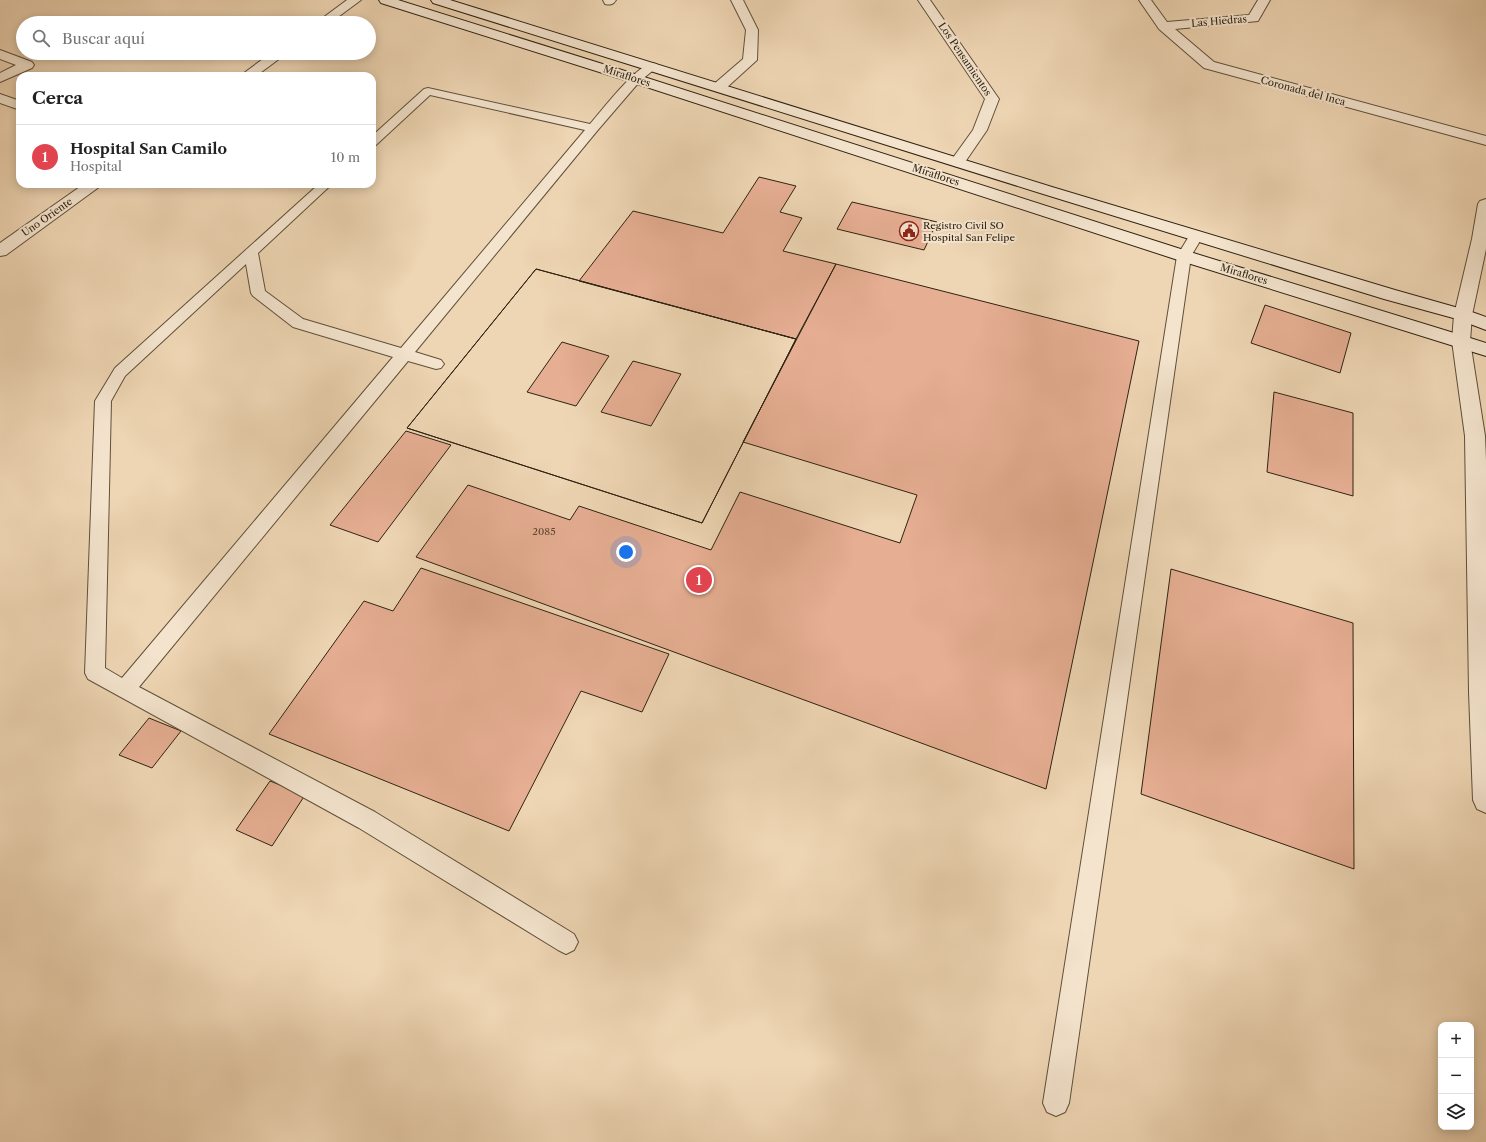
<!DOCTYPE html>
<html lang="es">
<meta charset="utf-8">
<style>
body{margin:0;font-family:"Libre Caslon Text",serif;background:#f2f2f2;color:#222}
.controls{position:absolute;right:12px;bottom:12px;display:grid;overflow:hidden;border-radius:8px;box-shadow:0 2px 10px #0003}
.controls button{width:36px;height:36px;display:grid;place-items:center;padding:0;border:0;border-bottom:1px solid #e0e0e0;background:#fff;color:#222;font:20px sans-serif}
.you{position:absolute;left:626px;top:552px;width:14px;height:14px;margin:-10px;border:3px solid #fff;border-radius:50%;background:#1a73e8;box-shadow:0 0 0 6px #1a73e833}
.badge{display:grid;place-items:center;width:26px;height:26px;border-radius:50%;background:#8f2418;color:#fff;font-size:13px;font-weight:700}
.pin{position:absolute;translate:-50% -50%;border:2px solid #fff;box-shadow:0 1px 4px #0006}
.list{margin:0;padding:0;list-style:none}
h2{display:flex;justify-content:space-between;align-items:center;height:52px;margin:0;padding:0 16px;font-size:17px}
h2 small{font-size:13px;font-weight:400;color:#767676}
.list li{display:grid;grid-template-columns:26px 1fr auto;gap:12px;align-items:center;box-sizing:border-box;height:64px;padding:0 16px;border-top:1px solid #e0e0e0}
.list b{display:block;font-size:15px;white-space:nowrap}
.list p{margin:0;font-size:13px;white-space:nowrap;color:#767676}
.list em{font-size:13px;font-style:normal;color:#767676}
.icon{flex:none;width:22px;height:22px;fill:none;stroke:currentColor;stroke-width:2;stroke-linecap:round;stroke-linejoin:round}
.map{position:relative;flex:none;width:1486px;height:1142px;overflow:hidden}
.search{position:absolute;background:#fff;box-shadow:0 2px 10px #0003;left:16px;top:16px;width:360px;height:44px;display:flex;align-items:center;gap:10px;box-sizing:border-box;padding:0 14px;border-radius:22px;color:#767676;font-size:15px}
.panel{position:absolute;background:#fff;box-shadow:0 2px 10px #0003;left:16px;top:72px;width:360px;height:116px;border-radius:12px}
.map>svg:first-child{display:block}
.building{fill:#e6ae93;stroke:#2f2312;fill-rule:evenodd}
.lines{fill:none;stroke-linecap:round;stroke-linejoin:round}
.service-casing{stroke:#5f503a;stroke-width:2}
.minor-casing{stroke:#5f503a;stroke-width:2}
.tertiary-casing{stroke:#5f503a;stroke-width:2}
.secondary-casing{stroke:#2f2312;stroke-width:2}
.service{fill:#f4e4ce;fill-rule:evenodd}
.minor{fill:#f4e4ce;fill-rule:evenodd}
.tertiary{fill:#f4e4ce;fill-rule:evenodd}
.secondary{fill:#f4e4ce;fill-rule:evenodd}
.labels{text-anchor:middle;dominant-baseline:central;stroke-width:4;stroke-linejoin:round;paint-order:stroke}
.far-street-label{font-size:10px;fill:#2f2312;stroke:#f4e4ce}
.far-poi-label{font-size:10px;fill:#2f2312;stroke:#f4e4ce;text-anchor:start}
.number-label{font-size:10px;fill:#5d4632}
</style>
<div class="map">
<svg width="1486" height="1142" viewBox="0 0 1486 1142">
<rect width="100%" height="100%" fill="#eed5b3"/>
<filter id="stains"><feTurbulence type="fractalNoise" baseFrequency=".005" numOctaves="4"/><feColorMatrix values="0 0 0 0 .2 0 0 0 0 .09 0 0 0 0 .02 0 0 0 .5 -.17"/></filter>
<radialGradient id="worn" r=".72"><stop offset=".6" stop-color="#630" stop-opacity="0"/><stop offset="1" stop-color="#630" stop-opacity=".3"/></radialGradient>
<path class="building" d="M759,177l37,9 -16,26 22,6 -19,33 53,13 -40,75 -217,-58 54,-70 90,22z
M852,202l85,20 -13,28 -87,-21z
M836,264l303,77 -93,448 -630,-232 52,-72 102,35 9,-14 132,44 29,-58 160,51 17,-48 -174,-53z
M536,269l260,70 -94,184 -295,-95zM562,342l47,14 -33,50 -49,-14zM633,361l48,13 -30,52 -50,-14z
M536,269l260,70 -94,184 -295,-95z
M1265,305l86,28 -11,40 -89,-30z
M1274,392l79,21v83l-86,-24z
M406,431l45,14 -73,97 -48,-17z
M421,568l248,86 -27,58 -61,-21 -72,140 -240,-97 95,-133 29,10z
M1171,569l182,54 1,246 -213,-75z
M149,718l32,13 -29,37 -33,-13z
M270,781l35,14 -33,51 -36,-16z"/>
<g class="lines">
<g class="service-casing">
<path id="service" d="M652,63l4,1 2,2 -2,2 -16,13 -43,50 -182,221 26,8 3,4 -3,4 -5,1 -28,-8 -269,326 236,125 199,122 4,8 -4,8 -8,4 -8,-4 -199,-122 -271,-149 -3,-6 10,-272 20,-33 204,-184h13l-74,69 7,38 38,28 98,29 184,-218 -155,-35 -54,50 -4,1v-10l52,-47 4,-1 162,36c13,-15 45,-57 62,-61zM246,264l5,29 2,3 40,31 100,30 -271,321 -17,-10 6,-267 14,-25z
M1196,232l5,1 2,3 -12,20 -122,847 -4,9 -9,4 -9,-4 -4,-9 134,-847 14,-23z"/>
</g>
<g class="minor-casing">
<path id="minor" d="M347,0h14l-31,23h-14z
M603,0h13c-3,5 -6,5 -11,4z
M731,0h12l15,30 -1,30 -33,30 -5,1 -5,-1 -2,-3 2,-3 29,-25 3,-29z
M918,0h12l69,99 -12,31 -24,35 -5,2 -5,-2 -3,-3 23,-32 12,-31z
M1139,0h12l16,22 82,-7 9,-15h12l-12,21 -83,8 39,33 272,74v9l-282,-77 -45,-39z
M0,50l32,12 2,3 -2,3 -32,14v-9l16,-8 -16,-6z
M271,53h16l-31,23h-16z
M0,94l20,7v9l-20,-7z
M84,184h18l-3,3 -93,68 -6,1v-13z"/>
</g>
<g class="tertiary-casing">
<path id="tertiary" d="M1486,199v50l-14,66 -2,26 15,95 1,24v353l-9,-4 -4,-9 -4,-108 -4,-256 -13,-95 2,-26 18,-76 6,-35 2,-3z"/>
</g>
<g class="secondary-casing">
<path id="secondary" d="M379,0h19l243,76 549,176 277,85 19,6v13l-308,-96 -547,-178 -250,-79z
M431,0h19l602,187 343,103 74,21 17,6v13l-29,-11 -73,-20 -344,-106 -607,-190z"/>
</g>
<use href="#service" class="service"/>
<use href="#minor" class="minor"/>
<use href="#tertiary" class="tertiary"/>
<use href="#secondary" class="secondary"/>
</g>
<defs>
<g id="civic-ring" transform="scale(1)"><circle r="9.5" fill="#f4e4ce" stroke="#8f2418" stroke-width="1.5"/><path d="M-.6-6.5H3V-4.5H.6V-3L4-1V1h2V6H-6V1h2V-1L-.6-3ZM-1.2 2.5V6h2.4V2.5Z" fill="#8f2418"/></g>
</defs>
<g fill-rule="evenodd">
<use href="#civic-ring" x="909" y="231"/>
</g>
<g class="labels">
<g class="far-street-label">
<text transform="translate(1219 21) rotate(-5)">Las Hiedras</text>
<text transform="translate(965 59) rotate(56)">Los Pensamientos</text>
<text transform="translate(627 76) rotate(18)">Miraflores</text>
<text transform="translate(1303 91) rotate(15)">Coronada del Inca</text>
<text transform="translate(936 175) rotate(18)">Miraflores</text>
<text transform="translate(47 217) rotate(-35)">Uno Oriente</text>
<text transform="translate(1244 274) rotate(17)">Miraflores</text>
</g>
<g class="far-poi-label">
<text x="923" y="225">Registro Civil SO<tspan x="923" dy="12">Hospital San Felipe</tspan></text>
</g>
<g class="number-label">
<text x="544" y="531">2085</text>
</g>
</g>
<rect width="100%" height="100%" filter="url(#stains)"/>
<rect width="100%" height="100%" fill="url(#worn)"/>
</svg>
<div class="controls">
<button>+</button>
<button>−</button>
<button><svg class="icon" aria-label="layers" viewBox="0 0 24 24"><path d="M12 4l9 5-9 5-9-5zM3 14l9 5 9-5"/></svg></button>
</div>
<div class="you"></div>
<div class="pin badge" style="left:699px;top:580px;background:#e0444e">1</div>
<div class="search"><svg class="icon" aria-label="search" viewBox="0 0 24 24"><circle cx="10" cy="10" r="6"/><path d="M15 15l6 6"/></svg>Buscar aquí</div>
<section class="panel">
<h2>Cerca<small></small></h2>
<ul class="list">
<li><span class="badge" style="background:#e0444e">1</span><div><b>Hospital San Camilo</b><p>Hospital</p></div><em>10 m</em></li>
</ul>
</section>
</div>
